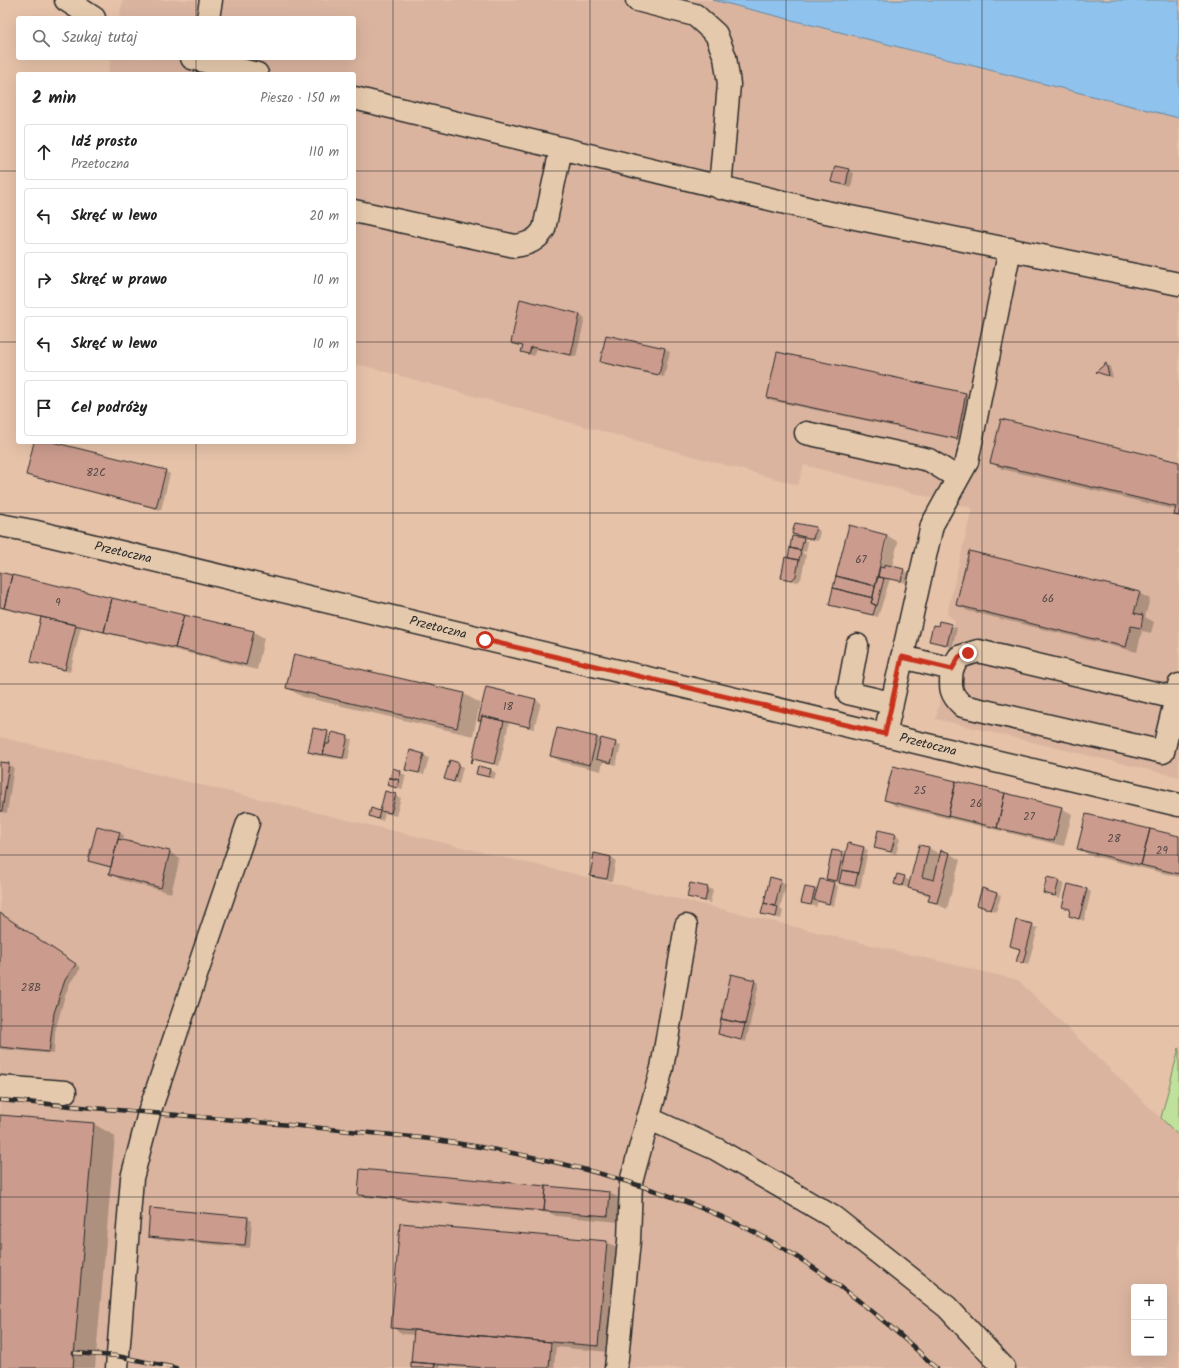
<!DOCTYPE html>
<html lang="pl">
<meta charset="utf-8">
<style>
body{margin:0;font-family:Kalam,sans-serif;background:#f2f2f2;color:#222}
.controls{position:absolute;right:12px;bottom:12px;display:grid;overflow:hidden;border-radius:4px;box-shadow:0 4px 16px #0002}
.controls button{width:36px;height:36px;display:grid;place-items:center;padding:0;border:0;border-bottom:1px solid #e0e0e0;background:#fff;color:#222;font:20px sans-serif}
.stop{position:absolute;width:12px;height:12px;margin:-9px;border:3px solid #c8321e;border-radius:50%;background:#fff}
.stop.end{background:#c8321e;border-color:#fff;box-shadow:0 1px 4px #0008}
.list{margin:0;padding:0;list-style:none}
h2{display:flex;justify-content:space-between;align-items:center;height:52px;margin:0;padding:0 16px;font-size:17px}
h2 small{font-size:13px;font-weight:400;color:#767676}
.list li{display:grid;grid-template-columns:26px 1fr auto;gap:12px;align-items:center;box-sizing:border-box;height:56px;margin:0 8px 8px;padding:0 8px;border:1px solid #e0e0e0;border-radius:4px}
.list b{display:block;font-size:15px;white-space:nowrap}
.list p{margin:0;font-size:13px;white-space:nowrap;color:#767676}
.list em{font-size:13px;font-style:normal;color:#767676}
.icon{flex:none;width:22px;height:22px;fill:none;stroke:currentColor;stroke-width:2;stroke-linecap:round;stroke-linejoin:round}
.map{position:relative;flex:none;width:1179px;height:1368px;overflow:hidden}
.search{position:absolute;background:#fff;box-shadow:0 4px 16px #0002;left:16px;top:16px;width:340px;height:44px;display:flex;align-items:center;gap:10px;box-sizing:border-box;padding:0 14px;border-radius:4px;color:#767676;font-size:15px}
.panel{position:absolute;background:#fff;box-shadow:0 4px 16px #0002;left:16px;top:72px;width:340px;height:372px;border-radius:4px}
.map>svg:first-child{display:block}
.built{fill:#dab49f;fill-rule:evenodd}
.green{fill:#bfe19b;stroke:#758663}
.water{fill:#8fc2ec;stroke:#67869f}
.shadow{fill:#0003}
.building{fill:#cb9c8e;stroke:#2b2b2b}
.lines{fill:none;stroke-linecap:round;stroke-linejoin:round}
.minor-casing{stroke:#2b2b2b;stroke-width:25}
.minor{stroke:#e5c9ac;stroke-width:22}
.rail-casing{stroke:#2b2b2b;stroke-width:4.5}
.rail{stroke:#e5c9ac;stroke-width:3;stroke-dasharray:9;stroke-linecap:butt}
.route{stroke:#c8321e;stroke-width:5}
.grid{fill:none;stroke:#2b2b2b;stroke-width:1;stroke-opacity:0.55}
.labels{text-anchor:middle;dominant-baseline:central;stroke-width:3;stroke-linejoin:round;paint-order:stroke}
.number-label{font-size:11px;fill:#534744}
.street-label{font-size:13px;fill:#2b2b2b;stroke:#e5c9ac}
</style>
<div class="map">
<svg width="1179" height="1368" viewBox="0 0 1179 1368">
<rect width="100%" height="100%" fill="#e6c2a9"/>
<filter id="ink" filterUnits="userSpaceOnUse"><feTurbulence type="fractalNoise" baseFrequency=".025" numOctaves="2"/><feDisplacementMap in="SourceGraphic" scale="8" xChannelSelector="R" yChannelSelector="G"/><feConvolveMatrix kernelMatrix="1 2 1 2 8 2 1 2 1" color-interpolation-filters="sRGB"/></filter>
<g filter="url(#ink)">
<path class="built" d="M123,0h590l466,118v659l-243,-58 19,-98 -8,-7 25,-106 -168,-43 -6,20 -437,-120 -7,1v-292h-246l3,-16h243v-40h-235z
M0,737l1018,243 161,156v232h-1179zM1134,1287h30v66h-30z"/>
<path class="green" d="M1179,1048v88l-18,-18z"/>
<path class="water" d="M713,0h466v118z"/>
<path class="shadow" d="M836,167l18,6 -3,15 -19,-6z
M521,300l59,15 5,3 -9,39 -40,-8 -2,7 -12,-4 1,-5 -11,-5z
M665,349l5,3 -6,25 -58,-13 -5,-3z
M777,353l189,41 5,3 -9,44 -189,-40 -5,-3z
M1106,364l4,3 3,11 -15,-6z
M35,442h13l117,29 5,3 -9,36 -129,-33 -5,-3z
M991,462l188,1v54l-4,-2 1,-5 -174,-41z
M815,528l5,3 -2,10 -17,-3 7,4 -2,10 -6,-1 6,4 -5,24 -3,3 -16,-4 7,-19 4,-22 8,2 -8,-5z
M888,536l10,6 -6,25 17,6 -3,10 -16,-4 -12,38 -42,-10 -6,-3 45,-14z
M0,573l254,59 10,6 -7,32 -176,-43 -11,45 -33,-8 -5,-3 10,-43 -42,-10z
M1139,593l11,6 -5,18 9,5 -3,11 -9,-2 -5,21 -169,-41 -11,-6z
M940,622l17,6 -5,20 -22,-8 9,-13z
M295,655l169,39 16,9 -7,33 -170,-39 -16,-9z
M487,688l49,12 5,3 -7,26 -25,-6 -10,43 -26,-8z
M314,729l18,6 15,2 5,2 -4,21 -34,-5 -5,-3z
M597,737l24,9 -5,19 -13,-4 -2,10 -39,-9 -11,-6z
M424,755l5,3 -5,17 -18,-6z
M0,763l14,4 -7,46 -7,-1z
M458,764l5,3 -4,17 -13,-5z
M393,770l13,5 -4,15 -14,-6z
M491,770l5,3 -2,6 -16,-5z
M386,792l15,6 -5,18 -11,-3 -2,8 -13,-5 2,-7 9,3z
M886,800l175,8 11,6 -8,32 -168,-40z
M119,833l5,2 -1,6 47,11 10,7 -9,34 -50,-13 -11,-6 1,-6 -21,-7z
M895,835l5,3 -4,16 -21,-6z
M1179,837v40l-90,-22 -10,-6z
M920,846l9,2 12,7 9,-1 10,6 -13,49 -18,-8 1,-5 -10,-3 -12,-7 -1,2 -12,-5 2,-8 14,6z
M863,848l5,2 -8,39 -15,-3 -18,-8 15,-25 4,2z
M611,857l5,3 -4,21 -15,-2 -5,-3z
M771,879l15,5 -6,25 3,2 -2,8 -19,-6z
M1059,881l5,3 -4,14 -16,-5z
M833,883l5,3 -4,20 -16,-5 -2,6 -14,-5 13,-12 2,2z
M708,888l5,2 -3,13 -22,-7z
M1086,889l5,3 -7,29 -14,-5 1,-6 -8,-4z
M996,893l5,3 -5,16 -18,-8z
M0,915l81,53 -11,15 -6,16 -9,33 -1,22 -54,-5z
M1017,921l21,7 -10,37 -11,-4 3,-11 -9,-4z
M754,980l5,3 -13,59 -27,-8z
M0,1116l94,8 21,12 -20,232h-95z
M610,1193l11,6 -2,23 -63,-6 -6,-3 -186,-16 -5,-3z
M247,1218l5,3 -2,27 -96,-9 -5,-3z
M401,1224l206,18 11,6 -10,104 -52,-5 -2,21h-91l-23,-2v2h-28l3,-33 -12,-1 -11,-7z"/>
<path class="building" d="M835,166l14,3 -3,16 -15,-3z
M520,299l60,15 -9,41 -40,-8 -2,7 -8,-2 2,-6 -12,-3z
M606,335l59,13 -6,27 -59,-13z
M777,352l189,41 -9,46 -190,-41z
M1106,363l3,13 -13,-4z
M1001,419l178,43v54l-5,-1 2,-8 -186,-44z
M34,442h18l114,28 -10,38 -130,-33z
M795,523l21,4 -3,12 -21,-5z
M849,525l38,10 -12,51 -39,-10z
M792,536l12,2 -3,12 -11,-2z
M790,548l11,3 -2,9 -11,-2z
M969,551l171,41 -6,21 9,2 -2,13 -10,-2 -5,21 -170,-42z
M785,557l14,3 -3,16 -4,4 -11,-2z
M884,564l20,5 -3,12 -23,-4 2,-10 4,1z
M0,572l12,3 -8,33 -4,-1z
M12,575l100,23 -8,34 -100,-24z
M836,576l39,10 -2,12 -40,-10z
M878,577l6,1 -7,28 -6,-3z
M833,588l40,10 -2,5 5,2 -3,10 -44,-10z
M112,598l72,17 -9,33 -71,-16z
M184,615l70,16 -8,34 -71,-17z
M41,617l35,8 -11,45 -34,-8z
M939,621l13,3 -5,21 -18,-4 4,-16 5,1z
M294,654l170,39 -7,35 -171,-40z
M486,687l50,12 -7,28 -47,-11 -1,5h-3z
M482,716l22,5 -10,43 -21,-5 -2,5z
M313,728l15,3 -5,24 -15,-3z
M557,728l40,9 -7,28 -40,-9z
M332,732l16,4 -5,22 -20,-4 3,-10h3z
M601,738l15,4 -5,21 -15,-4z
M410,750l14,4 -5,19 -14,-3z
M450,760l9,3 -5,19 -10,-3z
M0,762l9,1 -7,48h-2z
M478,766l13,3 -2,8 -13,-3z
M893,766l63,15 -8,35 -64,-16z
M393,768l8,3 -2,9 -9,-2z
M389,777l10,3 -2,8 -10,-3z
M956,781l49,12 -8,35 -49,-12z
M385,791l11,3 -5,19 -11,-2z
M1005,793l57,14 -8,34 -57,-13z
M371,808l9,3 -2,8 -9,-3z
M1086,814l64,15 -9,36 -64,-16z
M97,826l23,6 -9,35 -23,-6z
M1150,829l29,7v38l-38,-9z
M878,830l18,4 -5,18 -17,-4z
M118,839l52,12 -9,37 -52,-14z
M848,843l16,4 -6,26 -16,-3z
M919,845l10,2 -7,30 12,3 7,-30 9,3 -13,50 -9,-2 2,-7 -22,-6z
M832,850l11,2 -6,29 -11,-2z
M594,853l17,4 -4,22 -17,-3z
M842,870l16,3 -3,13 -16,-3z
M897,874l8,2 -3,10 -8,-2z
M770,877l11,3 -6,26 -11,-3z
M1047,877l12,3 -4,16 -12,-3z
M820,879l14,3 -5,22 -15,-4z
M690,883l18,4 -3,14 -18,-4z
M1068,884l19,5 -8,30 -10,-3 1,-7 -8,-2z
M805,887l10,2 -4,16 -10,-2z
M982,888l15,5 -6,17 -14,-5z
M764,903l14,4 -2,10 -15,-3z
M0,913l76,51 -11,16 -11,33 -5,39 -49,-5z
M1016,920l17,4 -10,39 -7,-1 4,-13 -10,-3z
M731,974l24,6 -10,44 -24,-5z
M721,1019l24,5 -4,16 -23,-6z
M0,1115l94,8 -21,245h-73z
M360,1169l186,17 -2,25 -186,-16z
M546,1186l64,6 -2,24 -64,-5z
M150,1208l98,9 -3,28 -97,-8z
M400,1223l207,18 -9,105 -207,-18z
M414,1330l137,12 -2,26h-64l-74,-6z
M411,1362l24,2 -1,4h-23z"/>
<g class="lines">
<g class="minor-casing">
<path id="minor" d="M66,0l28,18
M637,0l58,15 21,19 9,23 4,27 -9,104
M208,18l3,-18
M192,58l65,16
M354,98l457,111 368,75
M354,211l161,35c13,-2 22,-5 29,-17l17,-80
M806,433l123,27 29,18
M0,525l32,6 1147,274
M857,645l-9,48 43,10
M902,657l50,12c-2,18 -3,24 11,37l200,46 16,-67
M952,669l7,-12 19,-6 198,47
M885,734l47,-209 35,-63 43,-213
M0,1087l65,5
M648,1118l68,31 117,68 114,90 57,61
M117,1368l15,-190 17,-65 99,-290
M616,1368l13,-127 2,-59 31,-114 24,-142"/>
</g>
<use href="#minor" class="minor"/>
<g class="rail-casing">
<path id="rail" d="M0,1100c113,10 227,18 340,30 36,4 73,6 109,12 100,15 197,39 289,82 70,33 142,90 198,144
M74,1353l43,3 59,12"/>
</g>
<use href="#rail" class="rail"/>
</g>
</g>
<g class="lines" filter="url(#ink)">
<path class="route" d="M485,640l400,94 17,-77 50,12 7,-12 9,-4"/>
</g>
<path class="grid" d="M196,0v18M393,0v1368M590,0v1368M786,0v1368M982,0v1368M196,58v16M0,171h18M354,171h825M0,342h18M354,342h825M196,442v926M0,513h1179M0,684h1179M0,855h1179M0,1026h1179M0,1197h1179"/>
<g class="labels">
<g class="number-label">
<text x="96" y="473">82C</text>
<text x="861" y="560">67</text>
<text x="1048" y="599">66</text>
<text x="58" y="603">9</text>
<text x="508" y="707">18</text>
<text x="920" y="791">25</text>
<text x="976" y="804">26</text>
<text x="1029" y="817">27</text>
<text x="1114" y="839">28</text>
<text x="1162" y="851">29</text>
<text x="31" y="988">28B</text>
</g>
<g class="street-label">
<text transform="translate(123 553) rotate(13)">Przetoczna</text>
<text transform="translate(438 628) rotate(14)">Przetoczna</text>
<text transform="translate(928 745) rotate(14)">Przetoczna</text>
</g>
</g>
</svg>
<div class="controls">
<button>+</button>
<button>−</button>
</div>
<div class="stop" style="left:485px;top:640px"></div>
<div class="stop end" style="left:968px;top:653px"></div>
<div class="search"><svg class="icon" aria-label="search" viewBox="0 0 24 24"><circle cx="10" cy="10" r="6"/><path d="M15 15l6 6"/></svg>Szukaj tutaj</div>
<section class="panel">
<h2>2 min<small>Pieszo · 150 m</small></h2>
<ul class="list">
<li><svg class="icon" aria-label="ahead" viewBox="0 0 24 24"><path d="M12 20V5M6 11l6-6 6 6"/></svg><div><b>Idź prosto</b><p>Przetoczna</p></div><em>110 m</em></li>
<li><svg class="icon" aria-label="left" viewBox="0 0 24 24"><path d="M17 20v-9H6M10 6l-5 5 5 5"/></svg><div><b>Skręć w lewo</b></div><em>20 m</em></li>
<li><svg class="icon" aria-label="right" viewBox="0 0 24 24"><path d="M7 20v-9h11M14 6l5 5-5 5"/></svg><div><b>Skręć w prawo</b></div><em>10 m</em></li>
<li><svg class="icon" aria-label="left" viewBox="0 0 24 24"><path d="M17 20v-9H6M10 6l-5 5 5 5"/></svg><div><b>Skręć w lewo</b></div><em>10 m</em></li>
<li><svg class="icon" aria-label="arrive" viewBox="0 0 24 24"><path d="M6 21V4h12l-3 4 3 4H6"/></svg><div><b>Cel podróży</b></div></li>
</ul>
</section>
</div>
